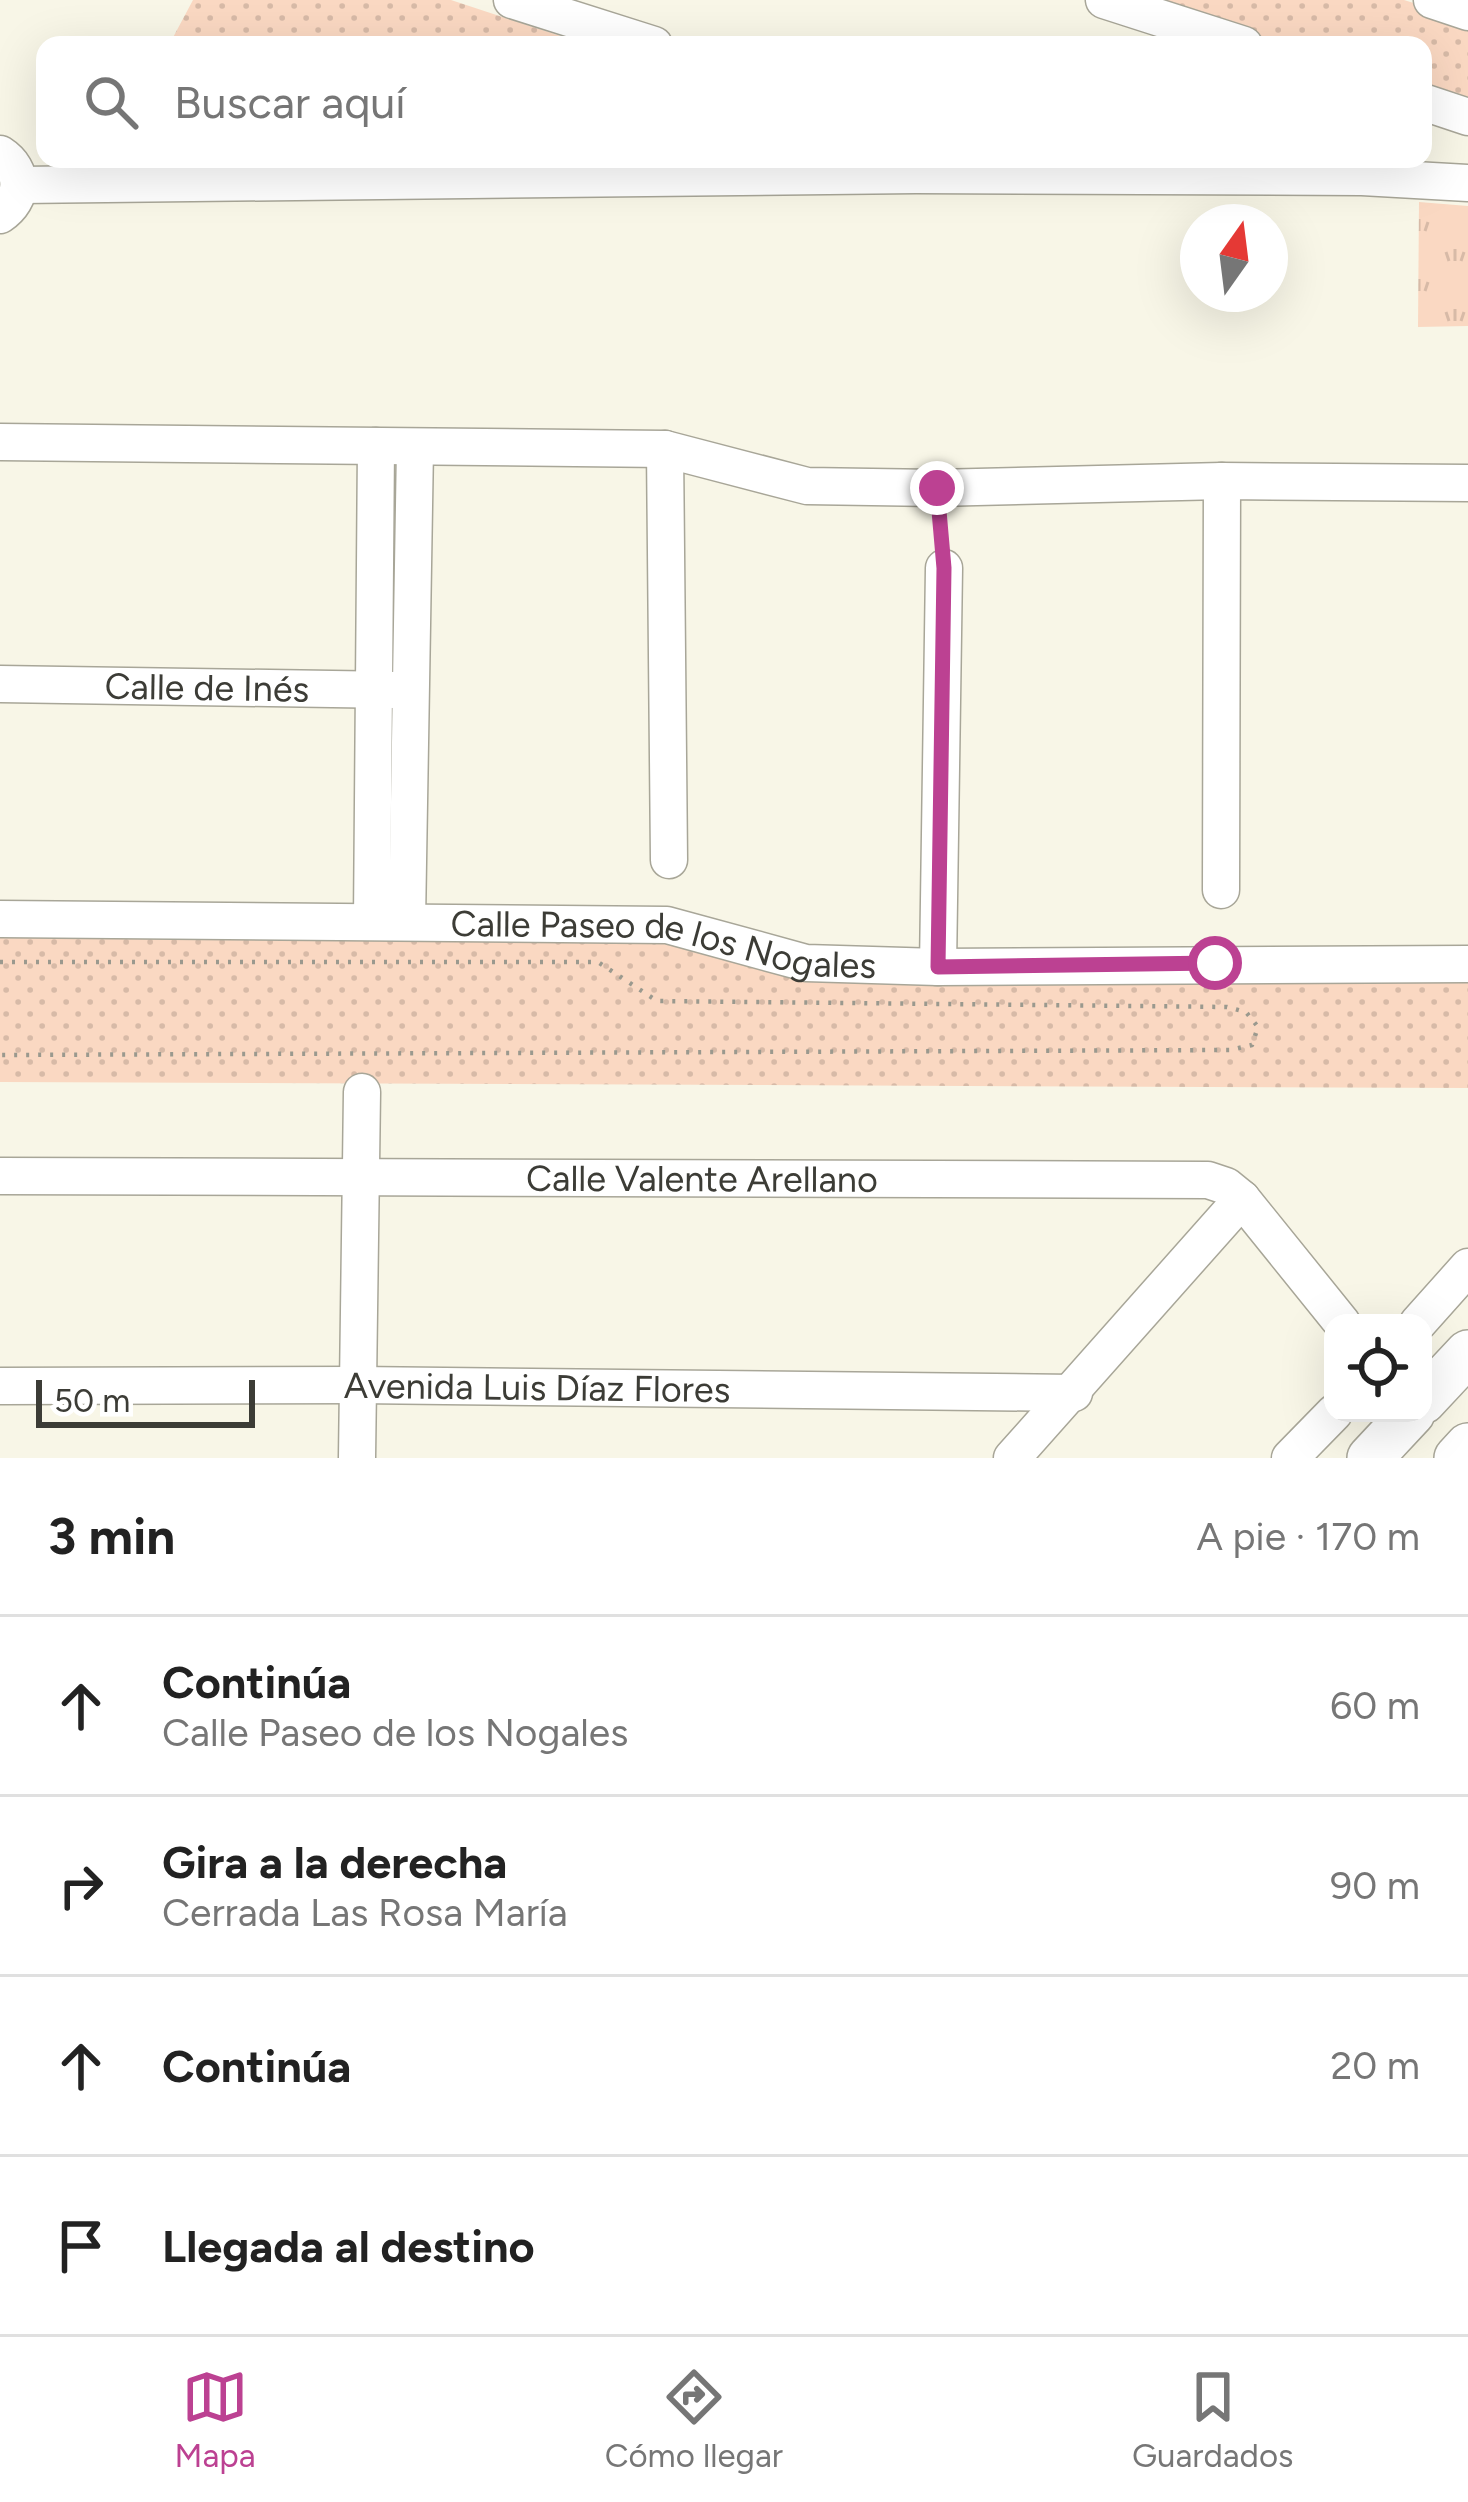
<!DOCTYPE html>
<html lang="es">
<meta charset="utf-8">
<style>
body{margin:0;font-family:Figtree,sans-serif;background:#f2f2f2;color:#222}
.controls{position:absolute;right:36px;bottom:36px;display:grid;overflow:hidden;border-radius:24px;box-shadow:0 12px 48px #0002}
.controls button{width:108px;height:108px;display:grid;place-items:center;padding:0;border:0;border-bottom:3px solid #e0e0e0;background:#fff;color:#222;font:60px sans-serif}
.compass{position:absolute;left:1180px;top:204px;width:108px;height:108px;border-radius:50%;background:#fff;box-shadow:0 12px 48px #0002;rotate:14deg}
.scale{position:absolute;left:36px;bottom:30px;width:219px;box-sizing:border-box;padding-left:12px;border:6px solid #3c3c36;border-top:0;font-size:33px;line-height:42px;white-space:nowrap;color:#3c3c36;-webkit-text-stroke:9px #fff;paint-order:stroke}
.stop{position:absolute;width:36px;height:36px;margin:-27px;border:9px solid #bc4192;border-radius:50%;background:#fff}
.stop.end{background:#bc4192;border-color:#fff;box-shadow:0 3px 12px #0008}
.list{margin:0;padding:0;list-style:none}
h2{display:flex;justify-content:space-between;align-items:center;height:156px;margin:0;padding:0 48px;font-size:51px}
h2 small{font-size:39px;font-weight:400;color:#767676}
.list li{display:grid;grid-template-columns:78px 1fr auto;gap:36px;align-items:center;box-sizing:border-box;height:180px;padding:0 48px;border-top:3px solid #e0e0e0}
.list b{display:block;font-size:45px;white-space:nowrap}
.list p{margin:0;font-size:39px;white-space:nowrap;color:#767676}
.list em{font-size:39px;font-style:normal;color:#767676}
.icon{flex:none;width:66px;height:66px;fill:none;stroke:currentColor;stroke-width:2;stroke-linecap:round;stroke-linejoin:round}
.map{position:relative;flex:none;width:1468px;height:1458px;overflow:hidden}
.search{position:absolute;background:#fff;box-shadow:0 12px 48px #0002;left:36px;right:36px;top:36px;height:132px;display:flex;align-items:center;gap:30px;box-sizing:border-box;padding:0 42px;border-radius:24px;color:#767676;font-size:45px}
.sheet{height:876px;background:#fff}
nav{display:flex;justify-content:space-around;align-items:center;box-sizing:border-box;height:168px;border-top:3px solid #e0e0e0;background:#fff;font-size:33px;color:#767676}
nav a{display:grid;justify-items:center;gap:6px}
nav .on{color:#bc4192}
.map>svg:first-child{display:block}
.grass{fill:url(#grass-tufts)}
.park{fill:url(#park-dots)}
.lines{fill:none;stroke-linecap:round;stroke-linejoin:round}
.minor-casing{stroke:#a8a698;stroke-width:39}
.major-casing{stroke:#a8a698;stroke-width:48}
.path{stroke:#9a998e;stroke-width:4.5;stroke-dasharray:3 9;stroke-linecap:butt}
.minor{stroke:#fff;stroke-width:36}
.major{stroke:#fff;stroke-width:45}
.route{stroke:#bc4192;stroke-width:15}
.labels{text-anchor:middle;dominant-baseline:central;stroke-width:12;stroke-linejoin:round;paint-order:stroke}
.street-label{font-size:36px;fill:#3c3c36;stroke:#fff}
</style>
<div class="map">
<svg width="1468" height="1458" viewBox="0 0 1468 1458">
<defs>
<pattern id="grass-tufts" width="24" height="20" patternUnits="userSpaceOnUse" patternTransform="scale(3)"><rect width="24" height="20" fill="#fad8c2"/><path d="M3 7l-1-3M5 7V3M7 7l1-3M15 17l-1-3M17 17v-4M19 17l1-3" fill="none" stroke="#d7baa7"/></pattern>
<pattern id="park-dots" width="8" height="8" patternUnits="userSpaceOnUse" patternTransform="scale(3)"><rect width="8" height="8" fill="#fad8c2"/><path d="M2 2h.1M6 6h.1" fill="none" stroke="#d7baa7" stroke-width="1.8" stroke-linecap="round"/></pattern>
</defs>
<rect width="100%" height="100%" fill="#f8f6e7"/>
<path class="grass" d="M1419,202l49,4v120l-50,1z"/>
<path class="park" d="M193,0h258l137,45h-419z
M1135,0h269l64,20v84l-45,-14v-45h-144z
M178,159h740l-739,8z
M0,923l668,7 141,40h659v118l-1468,-6z"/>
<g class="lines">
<g class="minor-casing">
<g id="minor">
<path d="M512,0l142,45"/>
<path d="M1104,0l140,45"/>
<path d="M1432,0l36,12"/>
<path d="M1423,102l45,15"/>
<path d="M0,154c25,16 24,45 0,61"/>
<path d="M20,185l896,-10 446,2 106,6"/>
<path d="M0,442l665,7 142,37 129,2 286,-7 246,2"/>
<path d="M665,449l4,411"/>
<path id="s1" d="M0,684l395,6"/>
<path d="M1221,890l1,-409"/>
<path id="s2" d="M0,919l667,6 139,38 132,4 530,-3"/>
<path d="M372,921l4,-475"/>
<path d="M407,921l8,-474"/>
<path d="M938,967l6,-399"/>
<path id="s3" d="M0,1176l1208,4 18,6 16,13 100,124"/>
<path d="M1418,1323l50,-56"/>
<path id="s4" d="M0,1386l358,-1 716,8"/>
<path d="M357,1458l5,-366"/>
<path d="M1012,1458l230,-259"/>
<path d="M1290,1458l44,-45"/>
</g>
</g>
<g class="major-casing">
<path id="major" d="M1423,1401l45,-48
M1370,1458l42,-45
M1457,1458l11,-12"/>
</g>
<path class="path" d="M0,962h598l59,39 570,6 19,5 12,15 -6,18 -22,5 -1230,5"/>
<use href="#minor" class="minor"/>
<use href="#major" class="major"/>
</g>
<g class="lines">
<path class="route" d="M937,488l7,80 -6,399 277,-4"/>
</g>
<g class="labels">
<g class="street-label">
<text stroke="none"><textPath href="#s1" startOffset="207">Calle de Inés</textPath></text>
<text stroke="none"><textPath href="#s2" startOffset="666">Calle Paseo de los Nogales</textPath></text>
<text stroke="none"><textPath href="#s3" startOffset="702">Calle Valente Arellano</textPath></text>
<text stroke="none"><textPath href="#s4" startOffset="537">Avenida Luis Díaz Flores</textPath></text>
</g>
</g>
</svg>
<div class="controls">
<button><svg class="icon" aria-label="locate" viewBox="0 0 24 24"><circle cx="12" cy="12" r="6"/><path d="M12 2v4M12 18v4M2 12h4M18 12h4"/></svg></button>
</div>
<svg class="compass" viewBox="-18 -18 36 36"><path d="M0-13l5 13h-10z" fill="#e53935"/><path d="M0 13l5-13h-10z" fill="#767676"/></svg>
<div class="scale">50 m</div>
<div class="stop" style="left:1215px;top:963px"></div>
<div class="stop end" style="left:937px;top:488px"></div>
<div class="search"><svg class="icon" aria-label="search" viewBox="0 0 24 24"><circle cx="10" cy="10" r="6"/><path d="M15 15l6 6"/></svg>Buscar aquí</div>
</div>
<section class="sheet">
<h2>3 min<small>A pie · 170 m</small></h2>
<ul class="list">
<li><svg class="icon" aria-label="ahead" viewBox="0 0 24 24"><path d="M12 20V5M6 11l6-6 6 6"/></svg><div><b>Continúa</b><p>Calle Paseo de los Nogales</p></div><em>60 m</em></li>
<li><svg class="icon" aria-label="right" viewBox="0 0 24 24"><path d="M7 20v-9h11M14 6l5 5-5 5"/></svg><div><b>Gira a la derecha</b><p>Cerrada Las Rosa María</p></div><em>90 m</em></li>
<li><svg class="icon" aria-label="ahead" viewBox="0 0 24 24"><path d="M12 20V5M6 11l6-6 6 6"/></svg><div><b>Continúa</b></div><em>20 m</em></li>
<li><svg class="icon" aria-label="arrive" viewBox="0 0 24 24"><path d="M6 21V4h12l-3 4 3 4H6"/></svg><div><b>Llegada al destino</b></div></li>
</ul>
</section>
<nav>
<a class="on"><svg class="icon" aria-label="map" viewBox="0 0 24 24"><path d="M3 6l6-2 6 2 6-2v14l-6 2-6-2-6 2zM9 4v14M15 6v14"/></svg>Mapa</a>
<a><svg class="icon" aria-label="directions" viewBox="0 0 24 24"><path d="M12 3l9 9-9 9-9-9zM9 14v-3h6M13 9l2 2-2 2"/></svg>Cómo llegar</a>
<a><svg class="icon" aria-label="saved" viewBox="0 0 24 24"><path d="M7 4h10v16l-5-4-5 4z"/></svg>Guardados</a>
</nav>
